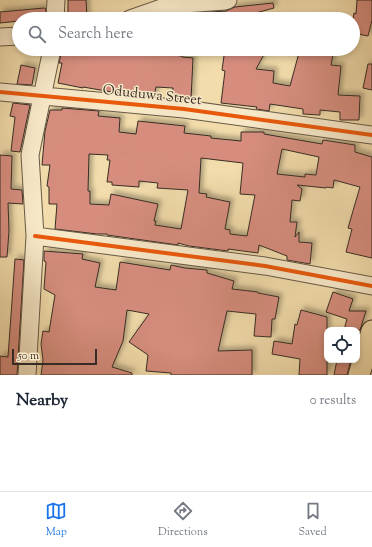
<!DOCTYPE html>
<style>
body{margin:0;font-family:"Sorts Mill Goudy",serif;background:#f6f6f7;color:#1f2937}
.controls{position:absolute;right:12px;bottom:12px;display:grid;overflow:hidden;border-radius:8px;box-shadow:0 2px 6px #0003}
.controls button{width:36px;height:36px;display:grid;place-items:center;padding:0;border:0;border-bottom:1px solid #e0e1e3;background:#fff;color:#1f2937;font:20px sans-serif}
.scale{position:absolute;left:12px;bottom:10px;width:85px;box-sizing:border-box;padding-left:4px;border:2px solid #382d24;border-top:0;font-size:11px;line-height:14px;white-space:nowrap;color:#382d24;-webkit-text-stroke:3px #f7e8c8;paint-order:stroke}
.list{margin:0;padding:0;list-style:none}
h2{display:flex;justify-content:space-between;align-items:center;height:52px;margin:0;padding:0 16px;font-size:17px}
h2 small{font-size:13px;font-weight:400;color:#747a83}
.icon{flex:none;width:22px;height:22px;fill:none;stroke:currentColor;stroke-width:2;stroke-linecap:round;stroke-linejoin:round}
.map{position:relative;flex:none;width:372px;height:375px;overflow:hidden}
.search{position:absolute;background:#fff;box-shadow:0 2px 6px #0003;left:12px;right:12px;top:12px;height:44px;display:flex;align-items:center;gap:10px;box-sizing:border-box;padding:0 14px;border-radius:22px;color:#747a83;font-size:15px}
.sheet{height:116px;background:#fff}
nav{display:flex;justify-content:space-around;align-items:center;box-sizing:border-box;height:56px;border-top:1px solid #e0e1e3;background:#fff;font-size:11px;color:#747a83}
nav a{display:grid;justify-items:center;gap:2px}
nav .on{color:#1a73e8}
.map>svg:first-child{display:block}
.building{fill:#d68d7e;stroke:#382d24;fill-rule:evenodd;filter:url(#shadow)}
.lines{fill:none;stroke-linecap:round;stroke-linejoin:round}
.minor-casing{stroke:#665946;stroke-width:19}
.major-casing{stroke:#382d24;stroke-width:23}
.minor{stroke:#f7e8c8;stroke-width:17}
.major{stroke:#f2dcab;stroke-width:21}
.cycleway-casing{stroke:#f7e8c8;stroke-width:6}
.cycleway{stroke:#e8590c;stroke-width:4}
.labels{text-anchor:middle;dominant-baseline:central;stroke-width:3;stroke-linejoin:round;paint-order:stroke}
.street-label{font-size:14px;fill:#382d24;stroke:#f7e8c8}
</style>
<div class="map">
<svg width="372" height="375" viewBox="0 0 372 375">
<defs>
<filter id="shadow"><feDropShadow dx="3.5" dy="-3.5" stdDeviation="2" flood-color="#0004"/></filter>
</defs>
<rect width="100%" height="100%" fill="#f2dcab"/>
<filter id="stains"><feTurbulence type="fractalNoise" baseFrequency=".005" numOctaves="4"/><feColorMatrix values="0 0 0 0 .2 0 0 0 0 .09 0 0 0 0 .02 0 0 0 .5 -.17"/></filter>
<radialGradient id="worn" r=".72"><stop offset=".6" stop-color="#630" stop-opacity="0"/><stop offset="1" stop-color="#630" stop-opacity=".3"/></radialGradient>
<path class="building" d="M68,0h18l1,19h-22v-3l3,1z
M357,0h15v20l-4,16 -15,-3v-14l1,-6 2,1z
M273,3l1,5 -22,6 1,5h-71l-1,-5 45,-3 9,-4z
M44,8l2,1 -1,10h-26v2l-19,2v-11z
M62,49h111l-1,6 10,1v1l11,1 -2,42 -18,-2v-10l-17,-1 -2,9 -11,-1v-1l-31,-2 -29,-5v1l-25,-5 4,-20h-3z
M225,49l29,2 1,-2h12l-11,20 18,2 -1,12 17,3 10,-37h34l-3,16 10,1 -3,29 22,1 -1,24h-19v-8l-20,-2v5l-17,-1v-5l-33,-5 -1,7 -13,-2 1,-2 -36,-4 4,-32 -3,-1z
M368,64h4v26l-9,-2z
M21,65l14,3 -3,17 -15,-1z
M13,103l17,2 -10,47 -9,-1 4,-34 -5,-1z
M62,108l37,3 -1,5 22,2 -1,14 17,2 2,-13 47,5 -1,7 27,3v2l30,3v-9h23v2l58,10 1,-4 32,5v7l17,5v101l-26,-6 6,-23 -4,-1 12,-41 -26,-7 -1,8 -6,-1 -1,1 -29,-3 5,4 -2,12 -8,-1 -2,22h7l-2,15 4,-5v10l13,1 -2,21 -23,-4v-4l-28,-11 -1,8 -30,-4v2l-39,-5 -11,-3v2l-71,-10v-1h-10l-42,-5 2,-25h-8v-17l-2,-1 3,-21h-8l3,-34 5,-21h12zM282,149l37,8 -3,18 -11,-1v3l-28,-3zM89,154l19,1 -1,5h3l-3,22h5v3l27,2v-6l19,2 -1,5 31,2 -7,39 -26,-4 1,-4h-2l4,-17 -47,-10 -2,11 -19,-1v-13h-2zM201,158l42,5 -3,31 15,1 -8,41 -17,-2v-4l-5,-1 5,-27 -24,-5 1,-3 -8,-1z
M0,155l12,1 -1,33 11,1 1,14 -15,-1 1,28 -2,26h-7z
M44,251l39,3 -1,5 18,4 -5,24 21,3 4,-28 50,8 1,-5 14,3 22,2v3l27,8 -2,8 26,3v1l21,4 -4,22h-3l-1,18 -17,-1 2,-22 -29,-3 -9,40 34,-1v25h-81v-2l-25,-2 2,-16 -19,-13 20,-28 -22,-4 -4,31 -11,26 20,6v2h-91l2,-15 -2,-16 2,-13 6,1 6,-37 -11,-6 2,-27 -2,-1z
M15,259l9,1 -7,115h-17v-19l8,1z
M333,292l20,7 -4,12h17l-6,19h-16l3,-11 -21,-7z
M301,310l26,7v58h-28l1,-16 -28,-5 2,-13 18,3 3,-20 2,1z
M337,360h14l-4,15h-13z"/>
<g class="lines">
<g class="minor-casing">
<path id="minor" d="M55,19l1,-19
M130,19l40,-14 55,-4 3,-1
M0,37l19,-1
M0,92l184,17 188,26
M35,236l230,30 107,20
M27,375l8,-139 -5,-81 22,-106"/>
</g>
<g class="major-casing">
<path id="major" d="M359,375l13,-44"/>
</g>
<use href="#minor" class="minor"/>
<use href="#major" class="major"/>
<g class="cycleway-casing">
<path id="cycleway" d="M0,92l184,17 188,26
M35,236l230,30 107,20"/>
</g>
<use href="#cycleway" class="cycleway"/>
</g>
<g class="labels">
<g class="street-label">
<text transform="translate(152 96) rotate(6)">Oduduwa Street</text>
</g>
</g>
<rect width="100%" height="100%" filter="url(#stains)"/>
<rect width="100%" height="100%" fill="url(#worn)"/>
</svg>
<div class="controls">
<button><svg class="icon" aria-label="locate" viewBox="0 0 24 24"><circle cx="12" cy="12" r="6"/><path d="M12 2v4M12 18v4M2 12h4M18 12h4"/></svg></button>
</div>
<div class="scale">50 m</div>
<div class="search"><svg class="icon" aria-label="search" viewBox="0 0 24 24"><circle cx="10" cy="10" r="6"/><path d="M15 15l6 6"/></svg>Search here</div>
</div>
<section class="sheet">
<h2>Nearby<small>0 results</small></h2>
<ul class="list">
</ul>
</section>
<nav>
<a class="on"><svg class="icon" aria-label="map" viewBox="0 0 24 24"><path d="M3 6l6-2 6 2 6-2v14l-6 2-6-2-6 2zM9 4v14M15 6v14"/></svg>Map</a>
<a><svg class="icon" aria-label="directions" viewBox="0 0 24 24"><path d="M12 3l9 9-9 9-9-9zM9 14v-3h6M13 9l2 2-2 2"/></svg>Directions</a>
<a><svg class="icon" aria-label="saved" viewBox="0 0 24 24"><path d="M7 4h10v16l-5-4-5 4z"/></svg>Saved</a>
</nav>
